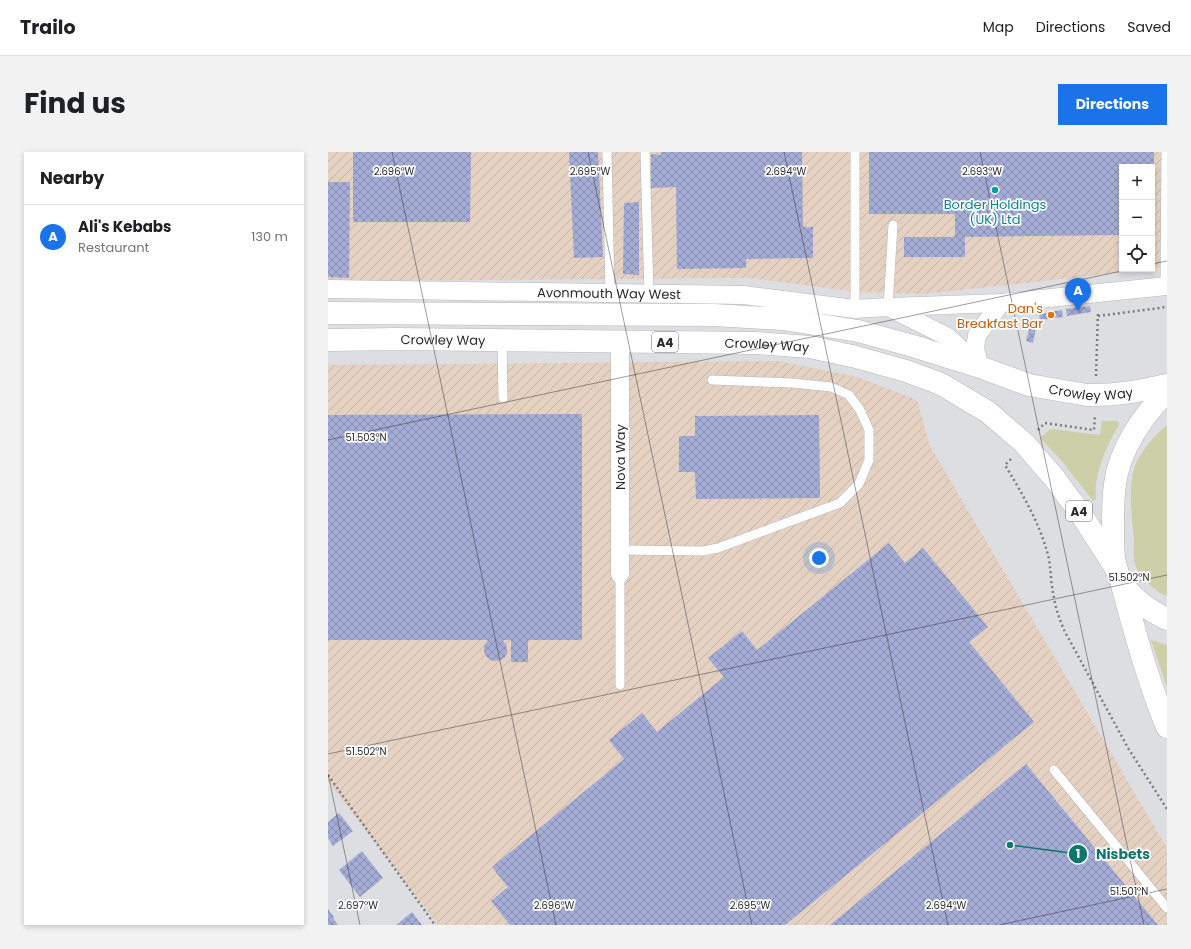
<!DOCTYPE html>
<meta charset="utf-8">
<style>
body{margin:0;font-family:Poppins,sans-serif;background:#f2f2f2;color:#202124}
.controls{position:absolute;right:12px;top:12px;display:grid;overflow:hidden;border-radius:0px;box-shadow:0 2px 6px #0003}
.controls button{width:36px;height:36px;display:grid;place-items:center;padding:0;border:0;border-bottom:1px solid #e0e0e0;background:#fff;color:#202124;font:20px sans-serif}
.you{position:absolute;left:491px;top:406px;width:14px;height:14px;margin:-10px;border:3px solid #fff;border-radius:50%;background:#1a73e8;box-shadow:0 0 0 6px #1a73e833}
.badge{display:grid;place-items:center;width:26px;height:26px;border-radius:50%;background:#1a73e8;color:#fff;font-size:13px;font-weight:700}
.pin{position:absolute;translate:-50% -33px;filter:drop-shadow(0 1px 2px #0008)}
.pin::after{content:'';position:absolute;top:21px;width:14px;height:12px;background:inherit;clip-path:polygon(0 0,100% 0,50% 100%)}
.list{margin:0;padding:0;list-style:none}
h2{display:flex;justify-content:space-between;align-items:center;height:52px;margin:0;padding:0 16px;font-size:17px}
h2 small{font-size:13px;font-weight:400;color:#757577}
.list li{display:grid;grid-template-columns:26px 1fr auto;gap:12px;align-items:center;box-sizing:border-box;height:64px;padding:0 16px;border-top:1px solid #e0e0e0}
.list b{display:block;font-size:15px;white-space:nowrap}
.list p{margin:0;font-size:13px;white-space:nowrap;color:#757577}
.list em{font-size:13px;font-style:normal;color:#757577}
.icon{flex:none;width:22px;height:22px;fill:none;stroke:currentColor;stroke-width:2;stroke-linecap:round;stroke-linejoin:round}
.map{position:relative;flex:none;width:839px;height:773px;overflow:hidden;border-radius:0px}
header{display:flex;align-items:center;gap:24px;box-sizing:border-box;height:56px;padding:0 20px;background:#fff;border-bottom:1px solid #e0e0e0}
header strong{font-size:19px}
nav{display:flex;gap:22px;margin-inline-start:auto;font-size:14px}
.intro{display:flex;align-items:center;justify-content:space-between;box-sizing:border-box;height:96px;padding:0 24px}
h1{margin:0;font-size:28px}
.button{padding:10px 18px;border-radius:0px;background:#1a73e8;color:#fff;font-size:14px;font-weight:700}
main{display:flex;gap:24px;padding:0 24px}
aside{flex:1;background:#fff;border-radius:0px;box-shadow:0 2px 6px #0003}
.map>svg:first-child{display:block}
.industrial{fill:url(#industrial-furrows)}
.grass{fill:#cccfa7}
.building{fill:url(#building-cross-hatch)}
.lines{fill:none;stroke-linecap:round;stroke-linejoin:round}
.service-casing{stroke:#b6b7ba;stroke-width:10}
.minor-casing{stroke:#b6b7ba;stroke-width:19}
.trunk-casing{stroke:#b6b7ba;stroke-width:23}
.path{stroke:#7b7b7e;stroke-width:2.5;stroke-dasharray:2 3;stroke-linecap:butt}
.service{stroke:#fff;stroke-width:9}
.minor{stroke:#fff;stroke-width:18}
.trunk{stroke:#fff;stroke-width:22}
.ticks{fill:none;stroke:#29292b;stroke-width:1;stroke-opacity:0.45}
.culture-dot{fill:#0f9aa8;stroke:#fff;stroke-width:1.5}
.food-dot{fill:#e8710a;stroke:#fff;stroke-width:1.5}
.labels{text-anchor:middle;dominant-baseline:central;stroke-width:3.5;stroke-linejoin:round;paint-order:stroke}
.shield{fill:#fff;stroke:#69696b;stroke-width:1}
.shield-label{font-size:12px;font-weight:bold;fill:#29292b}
.culture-label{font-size:13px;fill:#0d838f;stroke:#fff}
.street-label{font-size:13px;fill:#29292b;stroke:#fff}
.food-label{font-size:13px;fill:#c56008;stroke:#fff;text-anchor:end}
.ticks-label{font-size:10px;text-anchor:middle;fill:#29292b;stroke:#fff;stroke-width:3.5;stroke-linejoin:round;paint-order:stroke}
.leader{fill:none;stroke:#0f766e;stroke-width:1.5}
.callout-dot{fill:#0f766e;stroke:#fff;stroke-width:1.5}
.mark-label{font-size:12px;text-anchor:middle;font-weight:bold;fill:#fff}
.callout-label{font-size:14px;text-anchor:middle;font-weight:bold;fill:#0f766e;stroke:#fff;stroke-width:3.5;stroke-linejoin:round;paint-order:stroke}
</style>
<header>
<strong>Trailo</strong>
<nav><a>Map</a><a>Directions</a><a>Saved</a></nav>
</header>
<div class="intro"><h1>Find us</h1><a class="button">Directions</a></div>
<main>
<aside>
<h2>Nearby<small></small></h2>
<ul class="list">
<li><span class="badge">A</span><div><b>Ali's Kebabs</b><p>Restaurant</p></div><em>130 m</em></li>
</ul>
</aside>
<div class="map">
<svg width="839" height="773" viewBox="0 0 839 773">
<defs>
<pattern id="industrial-furrows" width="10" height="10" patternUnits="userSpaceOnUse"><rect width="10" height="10" fill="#e4d1c2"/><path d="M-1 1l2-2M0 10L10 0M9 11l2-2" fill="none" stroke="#c4b3a7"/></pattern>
<pattern id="building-cross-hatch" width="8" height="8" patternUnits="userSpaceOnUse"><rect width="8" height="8" fill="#a5add6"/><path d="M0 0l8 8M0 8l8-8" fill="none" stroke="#868dae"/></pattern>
</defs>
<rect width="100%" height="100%" fill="#dddee2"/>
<path class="industrial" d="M0,0h839v115l-15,2v-102h-30v102h30l-228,25 -67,-2 -107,-14 -422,3z
M450,209l79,16 60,23 13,46 237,402v77h-729l-110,-144v-416z"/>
<path class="grass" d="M774,269h16l1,4c-12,19 -26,51 -23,74l-3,2 -32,-41 -21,-22 8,-7 3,-2 49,6z
M839,273v171c-11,-3 -29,-21 -32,-32 -2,-7 -1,-17 -1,-24 -2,-23 -6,-48 0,-71 4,-15 21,-34 33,-44z
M823,488l16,5v42z"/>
<path class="building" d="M25,0h118l-1,70h-117z
M241,0h29l5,105 -29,1z
M333,0h141l1,75h10v31l-67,1v9l-69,1 -1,-82 -25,1v-34l10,1z
M541,0h285v61h-2v-46h-30v68l-157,2v20h-61v-20h51v-23h-86z
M0,30h22l-1,96 -21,-1z
M311,50v73l-16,-1 1,-71z
M762,154l1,6 -24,4 -1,-7z
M734,158l1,7 -23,3 -1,-6z
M703,170l6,1 -4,20 -7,-2z
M254,262v226h-54v22h-17v-22h-8l4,7v5l-2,5 -4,3 -6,1 -5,-1 -4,-4 -2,-5v-5l4,-6h-160v-225z
M491,263l1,83 -124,1 -1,-27h-16v-36h16v-20z
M561,391l16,20 18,-15 65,79 -19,15 65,80 -249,203h-275l-19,-24 17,-14 -16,-20 132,-108 -15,-19 33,-27 15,19 67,-55 -16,-19 34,-27 15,19z
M698,612l132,161h-328z
M11,661l14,18 -20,15 -5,-8v-16z
M34,699l21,27 -23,19 -21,-27z
M0,757l6,8 -1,1 5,7h-10z
M84,760l10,13h-26z"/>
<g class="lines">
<g class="service-casing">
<path id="service" d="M279,0l3,142
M317,0l4,142
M837,134l1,-134
M560,155l5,-82
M527,157v-157
M174,188l1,58
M292,398l83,1 15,-3 122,-45 19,-19 10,-24v-30l-9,-20 -11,-15 -18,-8 -39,-4 -80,-3
M292,533v-111
M726,618l113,138"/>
</g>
<g class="minor-casing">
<g id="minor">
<path id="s1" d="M0,137l415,6 112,14 33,-2 60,30 32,30"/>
<path d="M563,155l110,-4 166,-17"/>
<path d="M652,215l-5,-19 2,-13 24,-32"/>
<path d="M292,422v-233"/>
</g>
</g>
<g class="trunk-casing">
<g id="trunk">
<path id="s2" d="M0,161l386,2 69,4 75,12 55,15 67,21 49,18 58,10c27,1 53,-4 80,-10"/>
<path id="s3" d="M0,188l69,-1 359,4 54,4 46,10 50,14 35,13 47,28 37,32 30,35 26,35 36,56"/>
<path d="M839,240c-24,22 -48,59 -52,92 -2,14 -2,28 -2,42 0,16 -1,37 7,52 9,19 28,32 47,41"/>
<path d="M794,433c13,48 26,96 45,142"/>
</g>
</g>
<path class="path" d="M770,164l69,-9
M768,224l2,-65
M710,278l7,-7 49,7 1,-15
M683,307l-6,6c18,30 36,60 44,94 2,13 2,26 5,39 2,12 6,22 10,32l64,118 39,61
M0,623l107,150"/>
<use href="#service" class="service"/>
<use href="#minor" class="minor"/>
<use href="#trunk" class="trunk"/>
</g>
<path class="ticks" d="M64,0l164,773M260,0l164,773M456,0l164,773M652,0l164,773M824,112l15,-3M0,288l803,-171M0,602l839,-179M0,622l32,151M671,773l168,-36"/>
<circle class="culture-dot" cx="667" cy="38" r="4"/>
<circle class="food-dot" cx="723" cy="163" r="4"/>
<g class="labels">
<g class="shield">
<rect x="324" y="180" width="26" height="20" rx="3"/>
<rect x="738" y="349" width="26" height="20" rx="3"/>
</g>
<g class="shield-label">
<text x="337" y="190">A4</text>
<text x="751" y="359">A4</text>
</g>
<g class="culture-label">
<text x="667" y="52">Border Holdings<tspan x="667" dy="15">(UK) Ltd</tspan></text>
</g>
<g class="street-label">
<text stroke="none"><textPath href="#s1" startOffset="281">Avonmouth Way West</textPath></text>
<text stroke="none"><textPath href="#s3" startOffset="115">Crowley Way</textPath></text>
<text stroke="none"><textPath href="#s3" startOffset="439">Crowley Way</textPath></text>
<text stroke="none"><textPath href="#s2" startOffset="773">Crowley Way</textPath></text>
<text transform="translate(292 305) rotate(-90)">Nova Way</text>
</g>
<g class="food-label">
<text x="715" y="156">Dan's<tspan x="715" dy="15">Breakfast Bar</tspan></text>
</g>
</g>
<g class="ticks-label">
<text x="66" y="23">2.696°W</text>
<text x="262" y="23">2.695°W</text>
<text x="458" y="23">2.694°W</text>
<text x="654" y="23">2.693°W</text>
<text x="38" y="289">51.503°N</text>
<text x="801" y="429">51.502°N</text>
<text x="38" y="603">51.502°N</text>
<text x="801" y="743">51.501°N</text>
<text x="30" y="757">2.697°W</text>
<text x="226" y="757">2.696°W</text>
<text x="422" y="757">2.695°W</text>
<text x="618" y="757">2.694°W</text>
</g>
<path class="leader" d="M682 693L750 702"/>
<g class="callout-dot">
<circle cx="682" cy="693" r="4"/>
<circle cx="750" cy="702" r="10"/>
</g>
<g class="mark-label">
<text x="750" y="706">1</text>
</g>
<g class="callout-label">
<text x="795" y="707">Nisbets</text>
</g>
</svg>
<div class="controls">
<button>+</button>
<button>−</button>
<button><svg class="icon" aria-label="locate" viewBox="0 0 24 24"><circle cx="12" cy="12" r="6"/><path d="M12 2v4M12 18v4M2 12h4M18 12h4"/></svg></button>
</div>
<div class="you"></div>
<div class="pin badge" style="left:750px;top:159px">A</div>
</div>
</main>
